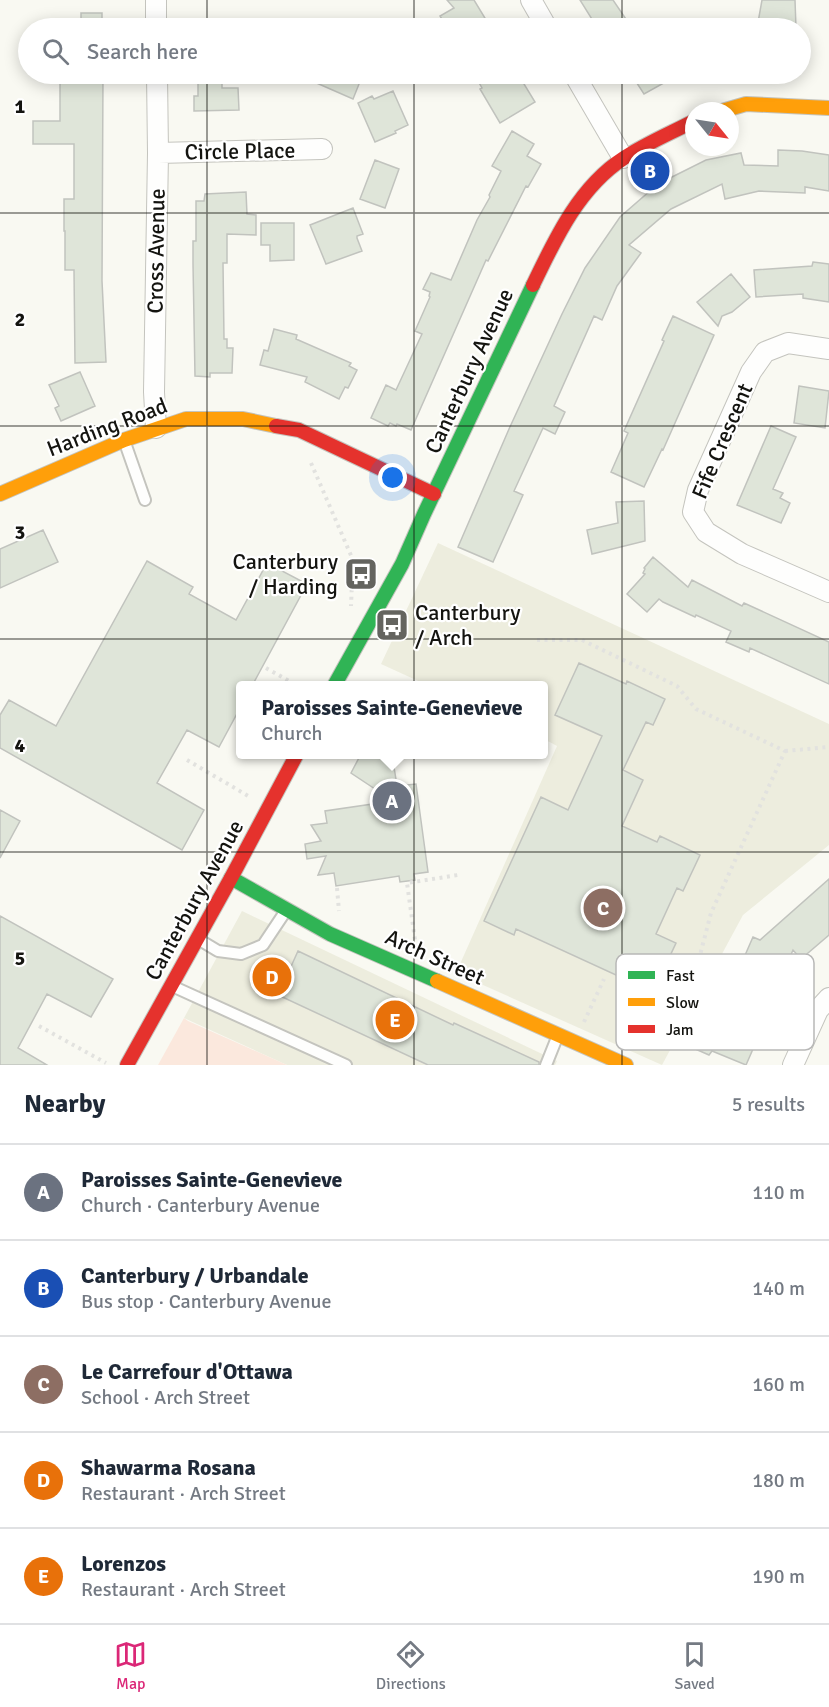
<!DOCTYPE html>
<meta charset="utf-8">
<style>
body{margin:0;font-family:Signika,sans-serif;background:#f2f2f3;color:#1f2937}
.compass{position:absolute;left:685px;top:102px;width:54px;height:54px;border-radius:50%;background:#fff;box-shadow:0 3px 15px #0003;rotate:120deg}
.you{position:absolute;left:393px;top:478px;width:21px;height:21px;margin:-15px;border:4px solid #fff;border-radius:50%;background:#1a73e8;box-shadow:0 0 0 9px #1a73e833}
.badge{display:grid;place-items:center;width:39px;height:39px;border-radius:50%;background:#db2777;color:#fff;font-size:20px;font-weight:700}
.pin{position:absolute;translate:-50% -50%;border:3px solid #fff;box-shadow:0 2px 6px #0006}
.popup{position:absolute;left:236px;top:681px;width:312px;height:78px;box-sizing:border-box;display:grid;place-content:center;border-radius:6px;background:#fff;filter:drop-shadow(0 2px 4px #0005);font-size:20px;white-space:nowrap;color:#747a83}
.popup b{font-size:22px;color:#1f2937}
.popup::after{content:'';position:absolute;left:50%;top:100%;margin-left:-12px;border:12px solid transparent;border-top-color:#fff}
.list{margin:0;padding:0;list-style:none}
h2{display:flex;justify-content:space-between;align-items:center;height:78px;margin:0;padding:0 24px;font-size:26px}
h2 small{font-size:20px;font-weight:400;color:#747a83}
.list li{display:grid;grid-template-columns:39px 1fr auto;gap:18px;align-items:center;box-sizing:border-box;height:96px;padding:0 24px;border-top:2px solid #e0e1e3}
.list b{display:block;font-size:22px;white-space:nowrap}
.list p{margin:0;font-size:20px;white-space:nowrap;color:#747a83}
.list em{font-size:20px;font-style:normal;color:#747a83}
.icon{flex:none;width:33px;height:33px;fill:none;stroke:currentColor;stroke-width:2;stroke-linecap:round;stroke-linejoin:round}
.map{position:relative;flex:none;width:829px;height:1065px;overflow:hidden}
.search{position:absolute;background:#fff;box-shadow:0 3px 15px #0003;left:18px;right:18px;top:18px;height:66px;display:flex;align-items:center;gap:15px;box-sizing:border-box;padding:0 21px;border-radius:33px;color:#747a83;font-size:22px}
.sheet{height:558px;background:#fff}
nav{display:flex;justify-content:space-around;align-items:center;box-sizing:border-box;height:84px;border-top:2px solid #e0e1e3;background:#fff;font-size:16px;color:#747a83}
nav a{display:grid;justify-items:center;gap:3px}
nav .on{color:#db2777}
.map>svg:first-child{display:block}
.built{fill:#ededde}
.green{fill:#fbe8dd}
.building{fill:#dfe5d9;stroke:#c1c3be;stroke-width:1.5}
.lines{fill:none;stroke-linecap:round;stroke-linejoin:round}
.lane-casing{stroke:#c4c4be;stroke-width:14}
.street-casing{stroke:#c4c4be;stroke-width:22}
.fast-casing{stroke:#c4c4be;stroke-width:16}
.slow-casing{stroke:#c4c4be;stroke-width:16}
.jam-casing{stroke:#c4c4be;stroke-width:16}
.path{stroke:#e2e2df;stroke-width:4;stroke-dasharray:3 4.5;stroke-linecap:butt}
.lane{stroke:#fefefd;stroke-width:10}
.street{stroke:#fefefd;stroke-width:20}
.fast{stroke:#30b455;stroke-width:14}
.slow{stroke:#ff9f0a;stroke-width:14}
.jam{stroke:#e5322d;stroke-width:14}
.grid{fill:none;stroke:#141410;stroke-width:1.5;stroke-opacity:0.55}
.labels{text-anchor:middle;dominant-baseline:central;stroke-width:4.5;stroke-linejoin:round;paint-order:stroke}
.street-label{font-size:22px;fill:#141410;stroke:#fff}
.poi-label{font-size:22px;fill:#141410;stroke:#fff;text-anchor:end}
.key{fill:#fff;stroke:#b8b8b7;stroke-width:1.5}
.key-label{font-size:16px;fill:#141410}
.grid-label{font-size:20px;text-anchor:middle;font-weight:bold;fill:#141410;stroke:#fff;stroke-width:4.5;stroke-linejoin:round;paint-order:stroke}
</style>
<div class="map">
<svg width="829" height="1065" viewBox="0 0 829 1065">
<rect width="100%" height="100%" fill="#f9f9f2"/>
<path class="built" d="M438,543l391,181v121l-86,70 -81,150 -206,-92 101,-227 -13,-7v-53l-117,-1 -46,-21z
M242,911l315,150 -2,4h-268l-103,-47z"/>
<path class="green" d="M184,1018l4,3 99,44h-129z"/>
<path class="building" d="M447,0h27l17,28h-44l-7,-12 14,-8z
M580,0h33l19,28h-45l8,-4z
M762,0h33l1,28h-39z
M81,13h21v15h-21z
M60,74h43l-1,207 4,81 -31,1 -1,-93h-9v-39h-1v-32h10v-55h-41v-23h27z
M198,74h24v14h16l1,22 -45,1v-15h4z
M296,74h67l-10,25z
M474,74h44l17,28 -35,21 -20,-34 2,-1z
M631,74h49l-36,20z
M393,91l15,34 -13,6 1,2 -21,9 -17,-39 14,-7 2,3z
M512,131l22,13 -7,12 14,8 -13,23 -2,-1 -38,75 -2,-1 -75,170 -14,-6 -1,2 -6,-3 -2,3 -17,-8 15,-33 10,5 26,-56 -7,-3 15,-34 -1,-1 1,-4 -7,-3 8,-16 20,7 26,-60 13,-23 -1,-2 12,-24 -9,-5z
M778,150l24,1 27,4v36l-24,-4v6l-46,-2 -34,8 -3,-15 -51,25 -42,36 12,8 -24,33 -15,34 -8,-4 -40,90 11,6 -10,22 -12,-6 -29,63 9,4 -30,67 -35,-15 51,-118 53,-115 23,-46 35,-51 38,-33 48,-24 35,-7 3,12 34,1z
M375,160l24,9 -14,39 -25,-9z
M246,192l1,22 9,1v20l-29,-1v29h-4l1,76h3v9h6l-1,25h-22v4l-15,-1 -2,-112v-23h3v-40h8l1,-7z
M353,208l10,26 -6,2v2l5,13 -36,13 -16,-39z
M261,223h33v37l-24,1v-16h-9z
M813,262l16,2v38l-26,-4v-4l-47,3 -2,-27 58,-4z
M731,274l19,23 -18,15 -10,4 -4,10 -21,-24z
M673,316l41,19 -51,115 -1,-1 -18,38 -33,-15 17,-39 -4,-2 40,-90 -2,-1z
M274,329l23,6 -1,4 55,24 -2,3 8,4 -9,18 -3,-1 -6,12 -34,-17 2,-5 -47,-12 4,-15 4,1z
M80,372l15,34 -34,15 -6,-13 4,-2 -10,-21z
M799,386l30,5 -4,37 -31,-5z
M771,426l25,11 -23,52 10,4 -3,5 10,5 -9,20 -44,-18z
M644,501l1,40 -53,13 -5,-24 31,-7 -2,-21z
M43,530l15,32 -58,26v-39z
M653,557l35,30 4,-7 50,26 2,-3 85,39v42l-79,-36 -1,4 -23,-10 5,-11 -35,-16 -1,2 -32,-15 -4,-3 -12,13 -20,-18 18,-20 -2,-1 2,-4 -1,-1z
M147,561l46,26 -4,7 47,26 31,-57 40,21 -55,102h-12v22l-21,39 -32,-17 -30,53 47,27 -22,40 -182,-102v-33l9,-15 47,26z
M579,663l47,21 1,-3 38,18 -12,26 -7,-3 -23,48 20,10 -21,46 35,16 3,-6 40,19 -17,36 -6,-3 -21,46 20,9 -23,49 -137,-63 -2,6 -30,-14 57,-124 27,13 34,-74 -47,-21z
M361,754h31l5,32 19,-2 12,88 -14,2 1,6 -15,2 -1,-6 -63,10 -2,-13 -16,2 8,-19 -19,3 -2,-15 16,-3 -10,-16 16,-2 -2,-12 68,-10 -42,-28z
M0,810l20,11 -20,37z
M829,879v56l-28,24 -8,-9 -29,66 3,1 -21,48 -34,-14 -3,4 -34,-15 6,-14 4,2 9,-20 41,18 9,-19 2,1 14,-30 -21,-9 14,-32 7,3z
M0,916l113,63 -22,38 -44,-23 -29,54 29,17h-47z
M298,951l155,74 1,-2 85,39v3h-111l-167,-78 10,-25 18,9z"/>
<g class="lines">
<g class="lane-casing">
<path id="lane" d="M124,440l21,60
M198,939l20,12 23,3 22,-9 24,-36
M172,986l174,79
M546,1065l12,-30"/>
</g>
<g class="street-casing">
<path id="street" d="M156,0v28
M531,0l16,28
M574,74l49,84
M158,153l164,-4
M829,349l-41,-6 -23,9 -14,20 -53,118 -5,22 13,20 36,22 87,38
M156,428l-2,-36 4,-239 -1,-79
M793,1065l25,-55 11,-12"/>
</g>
<g class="fast-casing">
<path id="fast" d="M334,686l68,-122 22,-50 109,-229
M231,878l99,56 107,47"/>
</g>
<g class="slow-casing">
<path id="slow" d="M722,111l24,-7 83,4
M0,494l124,-54 62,-21h57l33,7
M437,981l189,84"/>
</g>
<g class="jam-casing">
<path id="jam" d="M533,285c22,-46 46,-98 91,-127 21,-14 47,-25 70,-37
M276,426l23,4 135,64
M127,1065l104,-187 66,-124"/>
</g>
<path class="path" d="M311,463l42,97 -2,46
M537,640h45l95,46 19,23 89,42 -74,162 -12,46 -25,37
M266,668l32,18
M785,751l44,-4
M187,760l63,37
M337,888l2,23
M416,947l-9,-64 51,-8
M584,1022l20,-43
M39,1026l67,37"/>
<use href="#lane" class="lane"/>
<use href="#street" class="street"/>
<use href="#fast" class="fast"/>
<use href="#slow" class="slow"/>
<use href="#jam" class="jam"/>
</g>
<path class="grid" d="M207,0v28M414,0v28M622,0v28M207,74v991M414,74v991M622,74v991M0,213h829M0,426h829M0,639h829M0,852h829"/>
<defs>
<g id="bus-square" transform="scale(1.725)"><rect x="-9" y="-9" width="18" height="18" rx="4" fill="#64645f" stroke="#fff"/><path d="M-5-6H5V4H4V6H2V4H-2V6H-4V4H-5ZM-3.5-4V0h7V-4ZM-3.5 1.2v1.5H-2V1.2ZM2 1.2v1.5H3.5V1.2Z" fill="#fff"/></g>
</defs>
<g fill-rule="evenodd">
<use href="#bus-square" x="361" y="574"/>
<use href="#bus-square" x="392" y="625"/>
</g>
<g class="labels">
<g class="street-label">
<text transform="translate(240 151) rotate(-1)">Circle Place</text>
<text transform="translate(156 251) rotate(-89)">Cross Avenue</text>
<text transform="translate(469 371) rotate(-65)">Canterbury Avenue</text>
<text transform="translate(107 427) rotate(-21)">Harding Road</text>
<text transform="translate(722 441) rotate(-67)">Fife Crescent</text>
<text transform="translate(194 900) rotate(-61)">Canterbury Avenue</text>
<text transform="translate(435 957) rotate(24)">Arch Street</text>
</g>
<g class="poi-label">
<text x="338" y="561">Canterbury<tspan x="338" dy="25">/ Harding</tspan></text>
<text x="415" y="612" text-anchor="start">Canterbury<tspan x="415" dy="25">/ Arch</tspan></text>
</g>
</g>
<rect x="616" y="954" width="198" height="96" rx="9" class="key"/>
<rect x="628" y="971" width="27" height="8" fill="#30b455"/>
<rect x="628" y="998" width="27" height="8" fill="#ff9f0a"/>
<rect x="628" y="1025" width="27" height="8" fill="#e5322d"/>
<g class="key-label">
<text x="666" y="981">Fast</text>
<text x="666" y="1008">Slow</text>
<text x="666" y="1035">Jam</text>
</g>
<g class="grid-label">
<text x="20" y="113">1</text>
<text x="20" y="326">2</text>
<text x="20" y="539">3</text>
<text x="20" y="752">4</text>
<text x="20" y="965">5</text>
</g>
</svg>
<svg class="compass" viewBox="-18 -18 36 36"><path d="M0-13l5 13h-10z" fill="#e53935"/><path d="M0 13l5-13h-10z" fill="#747a83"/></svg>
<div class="you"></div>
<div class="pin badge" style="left:392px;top:801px;background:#6b7280">A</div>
<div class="popup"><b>Paroisses Sainte-Genevieve</b>Church</div>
<div class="pin badge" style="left:650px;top:171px;background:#1a4fb4">B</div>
<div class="pin badge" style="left:603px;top:908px;background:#8d6e63">C</div>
<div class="pin badge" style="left:272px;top:977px;background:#e8710a">D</div>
<div class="pin badge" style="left:395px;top:1020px;background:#e8710a">E</div>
<div class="search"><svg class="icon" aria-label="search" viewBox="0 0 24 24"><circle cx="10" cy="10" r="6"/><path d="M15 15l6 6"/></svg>Search here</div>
</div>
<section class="sheet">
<h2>Nearby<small>5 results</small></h2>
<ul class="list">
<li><span class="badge" style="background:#6b7280">A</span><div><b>Paroisses Sainte-Genevieve</b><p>Church · Canterbury Avenue</p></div><em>110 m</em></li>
<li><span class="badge" style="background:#1a4fb4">B</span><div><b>Canterbury / Urbandale</b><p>Bus stop · Canterbury Avenue</p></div><em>140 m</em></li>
<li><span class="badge" style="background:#8d6e63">C</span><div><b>Le Carrefour d'Ottawa</b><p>School · Arch Street</p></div><em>160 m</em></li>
<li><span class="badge" style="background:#e8710a">D</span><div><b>Shawarma Rosana</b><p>Restaurant · Arch Street</p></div><em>180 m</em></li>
<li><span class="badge" style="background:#e8710a">E</span><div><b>Lorenzos</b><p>Restaurant · Arch Street</p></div><em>190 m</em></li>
</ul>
</section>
<nav>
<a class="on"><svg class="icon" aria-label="map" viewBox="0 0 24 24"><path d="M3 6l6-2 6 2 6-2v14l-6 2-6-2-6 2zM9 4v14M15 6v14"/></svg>Map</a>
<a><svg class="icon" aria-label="directions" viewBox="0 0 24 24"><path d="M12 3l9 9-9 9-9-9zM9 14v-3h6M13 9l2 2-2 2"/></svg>Directions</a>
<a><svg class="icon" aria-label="saved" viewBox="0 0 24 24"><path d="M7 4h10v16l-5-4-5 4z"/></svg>Saved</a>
</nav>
